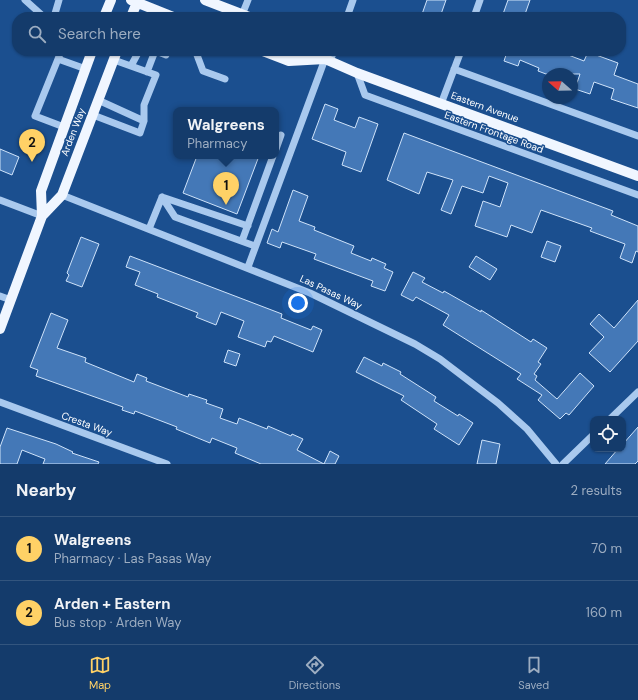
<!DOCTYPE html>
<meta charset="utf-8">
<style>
body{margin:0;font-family:"DM Sans",sans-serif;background:#1d4271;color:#f1f3f6}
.controls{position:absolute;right:12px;bottom:12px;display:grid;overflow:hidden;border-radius:8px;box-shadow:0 1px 3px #0004}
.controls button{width:36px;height:36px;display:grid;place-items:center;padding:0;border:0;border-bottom:1px solid #33557e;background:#143b6b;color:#f1f3f6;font:20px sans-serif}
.compass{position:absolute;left:542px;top:68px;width:36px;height:36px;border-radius:50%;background:#143b6b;box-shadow:0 1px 3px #0004;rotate:290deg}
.you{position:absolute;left:298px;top:303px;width:14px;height:14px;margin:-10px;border:3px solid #fff;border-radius:50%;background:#1a73e8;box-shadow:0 0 0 6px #1a73e833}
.badge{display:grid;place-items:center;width:26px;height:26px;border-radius:50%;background:#ffd166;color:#111;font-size:13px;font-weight:700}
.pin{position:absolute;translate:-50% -33px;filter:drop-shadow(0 1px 2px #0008)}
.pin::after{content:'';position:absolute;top:21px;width:14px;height:12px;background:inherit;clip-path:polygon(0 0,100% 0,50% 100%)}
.popup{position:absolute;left:173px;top:107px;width:106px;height:52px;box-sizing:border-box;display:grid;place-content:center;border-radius:8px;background:#143b6b;filter:drop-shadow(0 1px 3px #0005);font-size:13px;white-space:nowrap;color:#9dadc1}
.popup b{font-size:15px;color:#f1f3f6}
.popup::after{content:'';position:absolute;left:50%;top:100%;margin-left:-8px;border:8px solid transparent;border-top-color:#143b6b}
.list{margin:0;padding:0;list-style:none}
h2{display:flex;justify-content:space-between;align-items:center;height:52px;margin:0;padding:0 16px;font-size:17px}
h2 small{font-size:13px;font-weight:400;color:#9dadc1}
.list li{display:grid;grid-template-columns:26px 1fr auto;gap:12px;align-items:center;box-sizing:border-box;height:64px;padding:0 16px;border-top:1px solid #33557e}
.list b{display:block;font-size:15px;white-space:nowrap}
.list p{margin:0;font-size:13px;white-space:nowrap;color:#9dadc1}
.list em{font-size:13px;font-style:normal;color:#9dadc1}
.icon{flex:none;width:22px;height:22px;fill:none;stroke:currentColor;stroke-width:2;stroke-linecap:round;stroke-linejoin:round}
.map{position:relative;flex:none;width:638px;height:464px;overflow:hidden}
.search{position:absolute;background:#143b6b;box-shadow:0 1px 3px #0004;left:12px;right:12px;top:12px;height:44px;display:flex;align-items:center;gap:10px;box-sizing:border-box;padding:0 14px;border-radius:16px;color:#9dadc1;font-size:15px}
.sheet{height:180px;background:#143b6b}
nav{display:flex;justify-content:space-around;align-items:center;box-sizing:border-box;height:56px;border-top:1px solid #33557e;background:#143b6b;font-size:11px;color:#9dadc1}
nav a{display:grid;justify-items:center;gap:2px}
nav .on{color:#ffd166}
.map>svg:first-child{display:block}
.building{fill:#4478b7;stroke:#cfe3fa}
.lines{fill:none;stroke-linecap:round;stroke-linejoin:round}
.minor{stroke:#a9c9ee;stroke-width:7}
.major{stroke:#f0f6ff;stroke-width:10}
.labels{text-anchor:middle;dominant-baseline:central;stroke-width:3;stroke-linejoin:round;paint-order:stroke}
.street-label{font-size:10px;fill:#fff;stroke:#1b4f8f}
</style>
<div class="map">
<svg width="638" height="464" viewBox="0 0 638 464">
<rect width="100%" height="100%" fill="#1b4f8f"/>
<path class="building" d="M427,0h19l-6,17h-19z
M508,0h22l-6,17h-13l-8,-3z
M498,51h39l8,3 1,-3h12l26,10 4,-9 30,11 -4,12 24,9v24l-27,-9 3,-10 -20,-7 -4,12 -15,-5 5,-15h-34l-8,-3 1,-3 -19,-8 -2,6 -14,-5 2,-6z
M325,104l13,5 -4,11 21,8 4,-11 19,7 -17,48 -19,-7 4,-13 -34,-13z
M404,133l209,78 -2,4 27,11v26l-2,-1 -4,12 -12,-5 5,-14 -35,-13 2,-3 -51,-18 -9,23 -21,-8 -4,12 -32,-11 8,-25 17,6 8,-24 -19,-7 -6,17 -21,-7 -11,28 -10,-4 12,-30 -26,-8 -8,22 -32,-14z
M0,149l19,8 -7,18 -12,-5z
M197,156h62l-22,58 -54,-21z
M293,190l15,6 -9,25 16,6 -1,3 40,16 -3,7 20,8 1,-3 14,6 -2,4 9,4 -8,19 -14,-5 2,-5 -59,-22 2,-5 -34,-12 -2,6 -13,-5 5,-14 6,3z
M81,237l18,7 -17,43 -16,-6 3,-6 -2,-2z
M547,241l14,5 -6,16 -14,-5z
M130,256l152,58 -1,4 30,12 2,-4 9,4 -9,22 -39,-16 -3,6 -4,-1 -2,6 -27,-10 6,-16 -23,-9 -5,13 -20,-8 2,-4 -41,-16 1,-3 -23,-9 5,-13 -14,-5z
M476,256l21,13 -7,11 -21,-13z
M413,272l12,6 -3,4 21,11 1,-2 37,21v-2l50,32 2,-3 14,9 -9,14 3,2 -7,10 3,2 -2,4 22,19 23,-26 14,13 -25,29 -3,-2 -6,6 -22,-19 4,-5 -25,-16 4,-5 -78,-49 6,-10 -33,-18 -3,4 -12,-6z
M638,300v41l-28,31 -21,-19 15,-16 -14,-13 9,-10 15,14z
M51,313l17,7 -11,28 29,10 -1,4 49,20 3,-8 10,4 -1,3 42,16 1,-3 18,6 -1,3 17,6 -3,9 17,6 2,-6 28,11 1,-3 23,10 1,-2 11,5 -6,11 27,14 6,-13 9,5 -4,8h-74l-26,-11 2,-5 -25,-10 -2,5 -34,-14 1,-2 -42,-16 -1,3 -12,-4 1,-3 -87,-31 2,-6 -8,-3z
M228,350l12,4 -4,12 -12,-4z
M364,357l18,9 1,-3 18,9 -1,2 36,23 -2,4 24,15 1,-2 14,9 -14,22 -25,-16 3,-5 -36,-24 3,-4 -48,-24z
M638,427v34l-3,3h-30l13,-15h5v-5z
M7,428l49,16 17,8 -1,1 27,9 -1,2h-55l2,-5 -23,-9 -5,14h-17v-17z
M482,440l18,4 -4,20h-19z"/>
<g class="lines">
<path class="minor" d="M25,0l19,17
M242,15l6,-15
M54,17l5,-17
M347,17l6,-17
M474,17l6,-17
M156,51l10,4 1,-4
M198,51l-1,4 6,16 22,8
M58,59l3,-8
M330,61l4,-10
M131,66l8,-15
M454,69l184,67
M147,72l8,-21
M357,73l8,22 273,100
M98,100l46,21
M441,104l20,-53
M93,115l47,18 4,-12v-16l12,-30 -42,-15
M64,127l-29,-11 23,-57 28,10
M276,149l5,-14
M62,195l248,98 105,51 25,15 58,44 29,26 29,35
M162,197l13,20 80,29
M162,197l86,29
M0,200l42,16
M149,229l13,-32
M242,241l31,-85
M248,267l77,-208
M0,296l11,4
M0,402l167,62
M610,419l28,-27
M563,464l30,-29"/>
<path class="major" d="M131,0l42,17
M205,0l44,17
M104,17l7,-17
M131,17l7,-17
M263,51l26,10 36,-2
M315,51l10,8 32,14 281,103
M42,216l20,-21 55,-144
M0,329l42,-113 -1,-25 51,-140"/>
</g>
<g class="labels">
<g class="street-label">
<text transform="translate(485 107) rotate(20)">Eastern Avenue</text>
<text transform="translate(73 132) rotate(-69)">Arden Way</text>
<text transform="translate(494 132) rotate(20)">Eastern Frontage Road</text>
<text transform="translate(331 292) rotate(25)">Las Pasas Way</text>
<text transform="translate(87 424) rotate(20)">Cresta Way</text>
</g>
</g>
</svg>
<div class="controls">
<button><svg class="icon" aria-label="locate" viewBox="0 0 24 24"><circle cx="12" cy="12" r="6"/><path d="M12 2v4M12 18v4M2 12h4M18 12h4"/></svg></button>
</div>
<svg class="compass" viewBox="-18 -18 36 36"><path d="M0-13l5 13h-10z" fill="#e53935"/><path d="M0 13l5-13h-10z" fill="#9dadc1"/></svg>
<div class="you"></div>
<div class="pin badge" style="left:226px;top:205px">1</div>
<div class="popup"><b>Walgreens</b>Pharmacy</div>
<div class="pin badge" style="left:32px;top:162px">2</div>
<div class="search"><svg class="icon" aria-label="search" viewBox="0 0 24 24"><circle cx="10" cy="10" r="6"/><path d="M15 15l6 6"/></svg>Search here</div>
</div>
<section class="sheet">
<h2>Nearby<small>2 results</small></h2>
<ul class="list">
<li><span class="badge">1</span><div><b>Walgreens</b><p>Pharmacy · Las Pasas Way</p></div><em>70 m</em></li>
<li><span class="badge">2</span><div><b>Arden + Eastern</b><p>Bus stop · Arden Way</p></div><em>160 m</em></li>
</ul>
</section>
<nav>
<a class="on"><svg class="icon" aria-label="map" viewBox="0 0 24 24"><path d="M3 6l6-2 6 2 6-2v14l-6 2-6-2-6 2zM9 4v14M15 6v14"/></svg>Map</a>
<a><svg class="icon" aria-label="directions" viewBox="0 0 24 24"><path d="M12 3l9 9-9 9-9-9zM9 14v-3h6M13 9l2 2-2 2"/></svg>Directions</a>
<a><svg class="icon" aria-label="saved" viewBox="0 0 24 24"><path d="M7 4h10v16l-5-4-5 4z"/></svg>Saved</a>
</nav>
